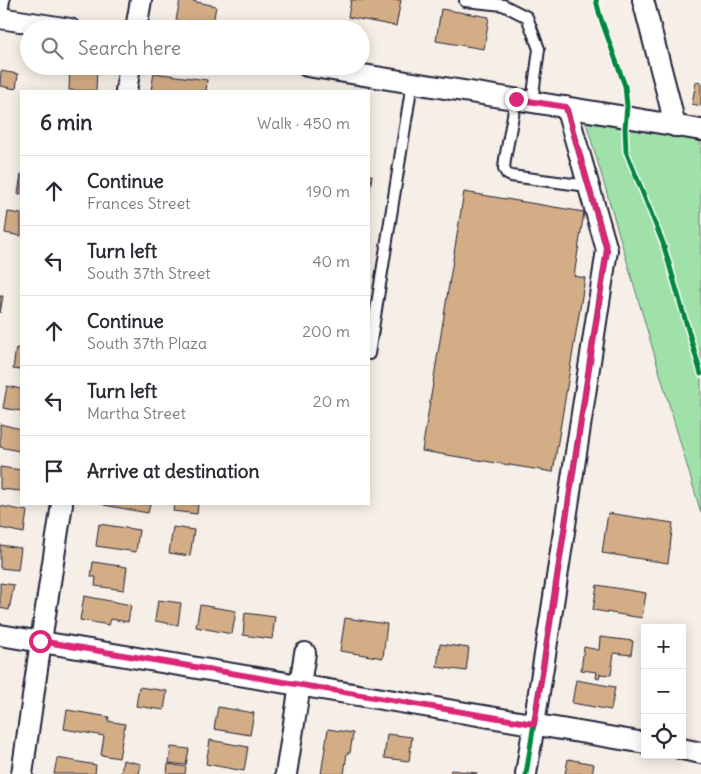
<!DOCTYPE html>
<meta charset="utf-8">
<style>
body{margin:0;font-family:Delius,sans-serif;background:#f2f2f3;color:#2b2b33}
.controls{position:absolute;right:15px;bottom:15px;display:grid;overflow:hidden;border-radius:0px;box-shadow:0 2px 12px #0003}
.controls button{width:45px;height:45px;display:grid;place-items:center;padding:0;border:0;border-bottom:1px solid #e1e1e2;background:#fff;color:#2b2b33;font:25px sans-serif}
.stop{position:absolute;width:15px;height:15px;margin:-11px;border:4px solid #db2777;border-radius:50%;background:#fff}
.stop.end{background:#db2777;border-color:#fff;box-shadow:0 1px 5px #0008}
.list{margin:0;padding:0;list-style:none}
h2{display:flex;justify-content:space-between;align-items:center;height:65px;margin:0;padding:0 20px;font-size:21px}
h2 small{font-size:16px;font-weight:400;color:#7c7c81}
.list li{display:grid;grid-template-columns:32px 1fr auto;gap:15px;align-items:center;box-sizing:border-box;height:70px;padding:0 20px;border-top:1px solid #e1e1e2}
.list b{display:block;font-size:19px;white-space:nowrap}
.list p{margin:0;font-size:16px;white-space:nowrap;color:#7c7c81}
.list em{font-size:16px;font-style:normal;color:#7c7c81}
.icon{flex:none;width:28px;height:28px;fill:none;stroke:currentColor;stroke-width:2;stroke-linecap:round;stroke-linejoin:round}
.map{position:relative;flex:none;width:701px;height:774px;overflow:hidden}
.search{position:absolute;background:#fff;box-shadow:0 2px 12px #0003;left:20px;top:20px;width:350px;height:55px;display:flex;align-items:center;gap:12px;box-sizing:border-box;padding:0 18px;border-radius:28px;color:#7c7c81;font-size:19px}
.panel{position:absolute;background:#fff;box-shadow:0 2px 12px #0003;left:20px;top:90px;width:350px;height:415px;border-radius:0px}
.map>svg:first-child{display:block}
.green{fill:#a0e0a9;stroke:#618172}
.building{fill:#d3ad85;stroke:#22223b}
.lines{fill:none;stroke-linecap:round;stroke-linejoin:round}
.lane-casing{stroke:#22223b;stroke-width:14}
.street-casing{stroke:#22223b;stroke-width:24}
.lane{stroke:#fff;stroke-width:10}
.street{stroke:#fff;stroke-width:20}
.cycleway-casing{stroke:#fff;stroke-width:8}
.cycleway{stroke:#00873e;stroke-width:5}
.route{stroke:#db2777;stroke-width:6}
</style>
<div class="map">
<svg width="701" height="774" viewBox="0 0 701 774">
<rect width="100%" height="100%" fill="#f6efe7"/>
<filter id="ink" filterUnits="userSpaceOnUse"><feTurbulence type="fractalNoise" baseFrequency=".02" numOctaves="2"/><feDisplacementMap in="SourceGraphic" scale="10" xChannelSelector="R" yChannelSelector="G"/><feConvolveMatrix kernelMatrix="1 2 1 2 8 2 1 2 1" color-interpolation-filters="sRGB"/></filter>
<g filter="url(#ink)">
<path class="green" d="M586,122l115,19v372z"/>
<path class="building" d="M180,0h7l29,6 -4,23 -32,-5 1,-3 -5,-1z
M351,0h50l-5,26 -48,-9z
M441,9l48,8 -5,32 -48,-8z
M70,67l27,1 -1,23 -27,-1z
M1,71l17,3 -2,15 -16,-3z
M154,73l53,7 -1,11h-47l-8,-1z
M696,82l5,1v23l-9,-2z
M21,174v20h-3z
M369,175h3l-3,23z
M464,192l120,20 -10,64 11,2 -32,194 -131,-21z
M8,212l13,2v22l-16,-3z
M0,296h3l-3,17z
M16,348l5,1v21l-8,-1z
M7,386l14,3v22l-18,-3z
M0,424l21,5v10l-2,12 -19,-4z
M0,467l21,3v21l-21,-2z
M104,504h46l-2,9 -44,-8z
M174,504h24l-1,10 -24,-3z
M0,506l27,5 -3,22 -24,-5z
M608,513l65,10 -5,40 -66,-10z
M99,524l40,6 -3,22 -40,-6z
M173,527l21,3 -4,26 -21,-3z
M0,545l21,3 -3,22 -18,-2z
M93,562l34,5 -3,23 -29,-4 1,-9h-5z
M0,583l14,2 -5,25 -9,-2z
M597,585l49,8 -4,25 -49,-8z
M84,596l47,9 -3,17 -17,-3 -2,6 -29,-5z
M158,600l23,3 -3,22 -23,-4z
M200,605l36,6 -4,23 -36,-7z
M245,613l30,4 -3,22 -29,-4z
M345,618l42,6 -4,34 -43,-7z
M600,637l33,4 -2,14 -17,-2 -3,22 -11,-1 -1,5 -3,-1 1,-6 -16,-2 3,-23 15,3z
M440,644l29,4 -3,23 -29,-4z
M576,680l39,7 -4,23 -39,-7z
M139,687l28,4 -3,19 -28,-4z
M218,707l36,6 -4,22 -36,-6z
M67,710l42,7 -1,4 17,3 -6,34 -18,-3 3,-19 -40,-7z
M328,729l25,4 -3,20h-3l-3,21h-23z
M387,734l25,3 -3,24 -25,-3z
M210,740l38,7 -4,24 -38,-7z
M171,747l18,2 -3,16 -17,-2z
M57,758l39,7 -1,9h-41z
M568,759l26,5 -2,10h-27z
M123,760l18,4 -2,10h-18z
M168,764l18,3 -1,7h-18z
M451,770l26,3v1h-27z"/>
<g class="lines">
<g class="lane-casing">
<path id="lane" d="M465,1l38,4 24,12 12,32 -7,53
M1,21l3,-21
M516,99l-11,60 -1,10 3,5 4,2 77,10
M369,354l43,-271"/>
</g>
<g class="street-casing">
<path id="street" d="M643,0l26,100 6,26
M0,18l70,11
M136,29l5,-29
M307,66l319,51 75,13
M126,91l4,-25
M0,635l645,108
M682,749l19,4
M22,774l19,-133 21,-137
M286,774l19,-121
M526,774l24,-151 57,-373 -41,-143"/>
</g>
<use href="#lane" class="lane"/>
<use href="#street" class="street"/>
<g class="cycleway-casing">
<path id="cycleway" d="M596,0l4,16 25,70 2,20 -2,22 1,23 37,92 38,131
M526,774l24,-151 57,-373 -41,-143"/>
</g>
<use href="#cycleway" class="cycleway"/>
</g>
</g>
<g class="lines" filter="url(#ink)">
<path class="route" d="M40,641l494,83 16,-101 57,-373 -41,-143 -50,-8"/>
</g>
</svg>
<div class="controls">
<button>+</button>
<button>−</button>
<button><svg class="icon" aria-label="locate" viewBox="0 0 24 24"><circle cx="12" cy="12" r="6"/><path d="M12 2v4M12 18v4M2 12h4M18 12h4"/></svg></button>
</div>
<div class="stop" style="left:40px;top:641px"></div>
<div class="stop end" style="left:516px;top:99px"></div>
<div class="search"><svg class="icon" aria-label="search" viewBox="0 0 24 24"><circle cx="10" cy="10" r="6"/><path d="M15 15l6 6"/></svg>Search here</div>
<section class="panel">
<h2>6 min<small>Walk · 450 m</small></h2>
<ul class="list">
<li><svg class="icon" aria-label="ahead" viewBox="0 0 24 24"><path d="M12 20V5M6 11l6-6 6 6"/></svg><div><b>Continue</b><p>Frances Street</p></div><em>190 m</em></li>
<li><svg class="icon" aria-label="left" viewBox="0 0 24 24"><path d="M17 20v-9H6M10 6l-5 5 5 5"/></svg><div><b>Turn left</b><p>South 37th Street</p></div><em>40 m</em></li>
<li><svg class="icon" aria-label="ahead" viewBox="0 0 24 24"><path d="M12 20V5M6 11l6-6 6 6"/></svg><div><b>Continue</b><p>South 37th Plaza</p></div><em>200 m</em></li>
<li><svg class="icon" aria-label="left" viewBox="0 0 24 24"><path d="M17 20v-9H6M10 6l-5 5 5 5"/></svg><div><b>Turn left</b><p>Martha Street</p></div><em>20 m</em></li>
<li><svg class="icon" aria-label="arrive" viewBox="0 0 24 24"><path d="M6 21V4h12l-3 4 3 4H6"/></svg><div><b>Arrive at destination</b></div></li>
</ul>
</section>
</div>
